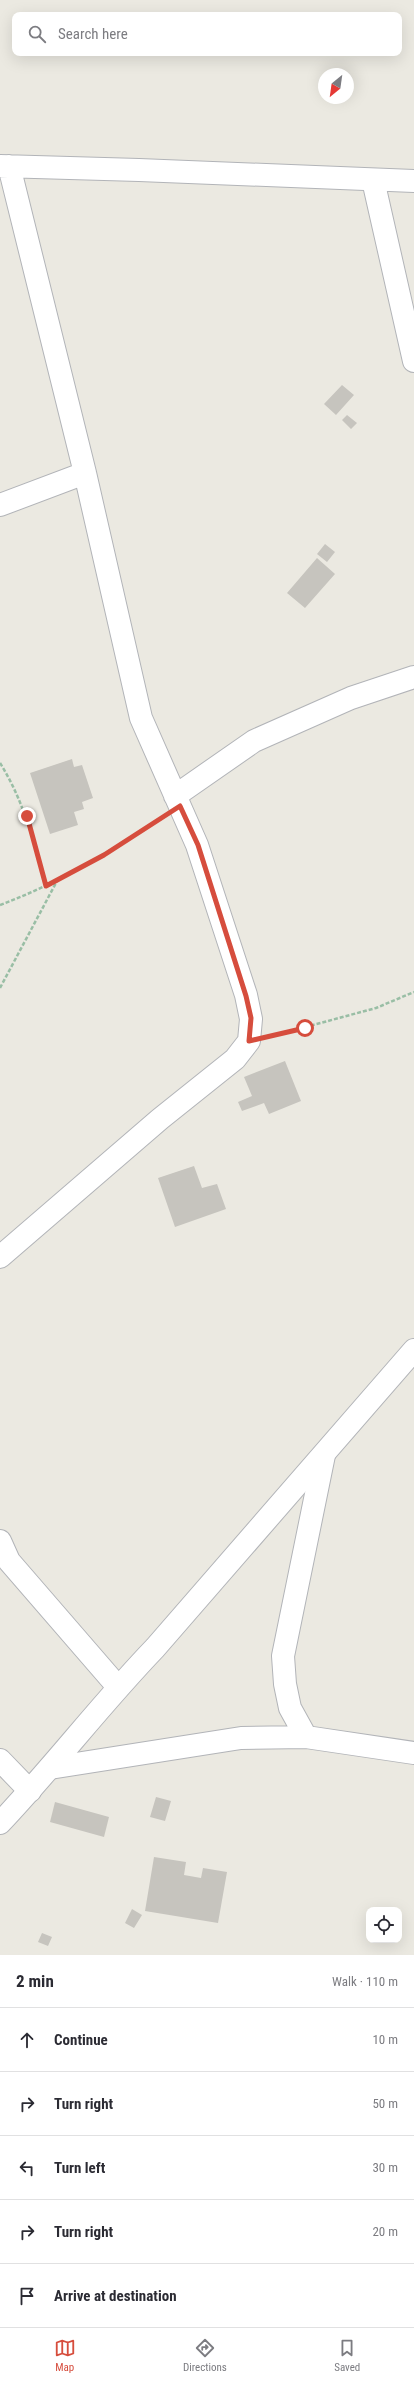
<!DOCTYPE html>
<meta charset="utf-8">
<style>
body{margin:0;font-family:"Roboto Condensed",sans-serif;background:#f2f2f3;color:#2b2b33}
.controls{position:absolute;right:12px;bottom:12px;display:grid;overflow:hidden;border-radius:8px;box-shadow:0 4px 16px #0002}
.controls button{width:36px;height:36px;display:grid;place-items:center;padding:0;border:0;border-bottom:1px solid #e1e1e2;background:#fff;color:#2b2b33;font:20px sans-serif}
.compass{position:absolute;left:318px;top:68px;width:36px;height:36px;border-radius:50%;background:#fff;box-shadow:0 4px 16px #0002;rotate:209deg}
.stop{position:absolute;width:12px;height:12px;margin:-9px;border:3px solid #d64d3d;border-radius:50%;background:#fff}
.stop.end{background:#d64d3d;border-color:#fff;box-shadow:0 1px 4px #0008}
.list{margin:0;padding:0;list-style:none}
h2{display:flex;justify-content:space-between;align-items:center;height:52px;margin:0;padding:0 16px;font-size:17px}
h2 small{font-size:13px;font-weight:400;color:#7c7c81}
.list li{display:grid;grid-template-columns:26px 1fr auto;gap:12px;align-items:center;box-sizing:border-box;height:64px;padding:0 16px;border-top:1px solid #e1e1e2}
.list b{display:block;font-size:15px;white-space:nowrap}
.list em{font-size:13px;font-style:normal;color:#7c7c81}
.icon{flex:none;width:22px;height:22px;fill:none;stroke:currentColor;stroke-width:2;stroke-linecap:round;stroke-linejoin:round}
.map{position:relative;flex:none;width:414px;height:1955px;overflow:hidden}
.search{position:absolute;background:#fff;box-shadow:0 4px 16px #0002;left:12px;right:12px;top:12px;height:44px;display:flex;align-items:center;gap:10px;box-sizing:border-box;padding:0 14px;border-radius:8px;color:#7c7c81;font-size:15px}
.sheet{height:372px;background:#fff}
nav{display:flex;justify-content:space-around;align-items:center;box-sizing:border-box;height:56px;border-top:1px solid #e1e1e2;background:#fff;font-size:11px;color:#7c7c81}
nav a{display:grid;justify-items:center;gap:2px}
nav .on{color:#d64d3d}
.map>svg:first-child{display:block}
.building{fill:#c6c4be}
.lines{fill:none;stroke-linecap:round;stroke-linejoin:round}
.minor-casing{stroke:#b2b4b8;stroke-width:24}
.tertiary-casing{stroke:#b2b4b8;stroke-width:24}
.path{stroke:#99bea5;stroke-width:2.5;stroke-dasharray:4 2;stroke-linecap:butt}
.minor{stroke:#fff;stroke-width:22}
.tertiary{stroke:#fff;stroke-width:22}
.route{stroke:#d64d3d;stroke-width:5}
</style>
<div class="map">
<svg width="414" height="1955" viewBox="0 0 414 1955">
<rect width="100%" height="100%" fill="#ebe9e1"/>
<path class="building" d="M342,385l12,10 -18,20 -12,-11z
M347,415l10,8 -6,6 -9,-9z
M325,544l10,8 -8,10 -10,-8z
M317,558l18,16 -30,34 -18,-15z
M72,759l2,8 8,-2 11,33 -11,4 2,7 -10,3 4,13 -28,9 -20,-61z
M285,1061l16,40 -32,13 -5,-11 -22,8 -4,-9 14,-6 -8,-19z
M194,1166l8,22 15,-4 9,25 -51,18 -17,-49z
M156,1797l15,4 -6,20 -15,-4z
M55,1802l54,15 -5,20 -54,-15z
M154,1857l32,5 -2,13 17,3 2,-10 24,4 -9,51 -73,-12z
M132,1909l10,6 -8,13 -9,-5z
M42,1933l10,4 -4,9 -10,-4z"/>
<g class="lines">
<g class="minor-casing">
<path id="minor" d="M0,166l139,4 275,11
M373,180l41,181
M0,505l85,-32
M175,796l79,-55 97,-43 63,-21
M0,1257l160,-138 75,-60 14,-18 2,-22 -5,-24 -49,-150 -56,-127 -56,-245 -76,-307
M0,1541l9,20 109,126
M306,1737l-16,-29 -5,-24 -2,-28 41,-201
M0,1760l30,31
M50,1768l191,-30 65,-1 108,16"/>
</g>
<g class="tertiary-casing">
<path id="tertiary" d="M0,1823c54,-57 101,-119 155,-175l259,-298"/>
</g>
<path class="path" d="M0,763c24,38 34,80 46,123
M0,905c57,-21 107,-52 158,-85
M0,988l57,-107
M276,1035l100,-27 38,-16"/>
<use href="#minor" class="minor"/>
<use href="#tertiary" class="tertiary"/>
</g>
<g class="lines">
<path class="route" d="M27,816l19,70 58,-31 76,-49 18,39 48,151 5,22 -2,23 56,-13"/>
</g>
</svg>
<div class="controls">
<button><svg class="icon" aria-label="locate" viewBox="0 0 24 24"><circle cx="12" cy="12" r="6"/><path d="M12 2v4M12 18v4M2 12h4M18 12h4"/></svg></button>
</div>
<svg class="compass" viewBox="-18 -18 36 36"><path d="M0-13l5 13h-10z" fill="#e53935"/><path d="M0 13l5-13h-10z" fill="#7c7c81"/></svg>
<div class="stop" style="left:305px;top:1028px"></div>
<div class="stop end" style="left:27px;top:816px"></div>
<div class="search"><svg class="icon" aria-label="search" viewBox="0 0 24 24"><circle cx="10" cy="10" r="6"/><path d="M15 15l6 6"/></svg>Search here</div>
</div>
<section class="sheet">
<h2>2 min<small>Walk · 110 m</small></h2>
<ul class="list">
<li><svg class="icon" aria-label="ahead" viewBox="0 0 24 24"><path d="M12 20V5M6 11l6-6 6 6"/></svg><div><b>Continue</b></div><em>10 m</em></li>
<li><svg class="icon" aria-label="right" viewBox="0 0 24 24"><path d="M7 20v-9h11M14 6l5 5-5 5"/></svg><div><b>Turn right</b></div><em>50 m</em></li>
<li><svg class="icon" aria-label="left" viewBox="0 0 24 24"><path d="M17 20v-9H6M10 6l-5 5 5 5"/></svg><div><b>Turn left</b></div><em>30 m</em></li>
<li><svg class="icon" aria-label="right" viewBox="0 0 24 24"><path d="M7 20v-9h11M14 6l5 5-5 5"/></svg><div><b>Turn right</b></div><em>20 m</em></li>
<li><svg class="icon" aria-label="arrive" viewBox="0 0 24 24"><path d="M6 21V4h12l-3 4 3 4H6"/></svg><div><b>Arrive at destination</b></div></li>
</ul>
</section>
<nav>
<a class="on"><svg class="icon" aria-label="map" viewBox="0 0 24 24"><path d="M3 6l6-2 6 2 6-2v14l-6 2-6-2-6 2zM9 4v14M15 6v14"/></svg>Map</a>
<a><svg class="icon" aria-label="directions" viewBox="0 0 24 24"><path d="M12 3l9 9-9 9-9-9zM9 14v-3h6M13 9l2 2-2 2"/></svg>Directions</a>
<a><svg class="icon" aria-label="saved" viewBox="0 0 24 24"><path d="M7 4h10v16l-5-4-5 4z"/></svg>Saved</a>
</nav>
